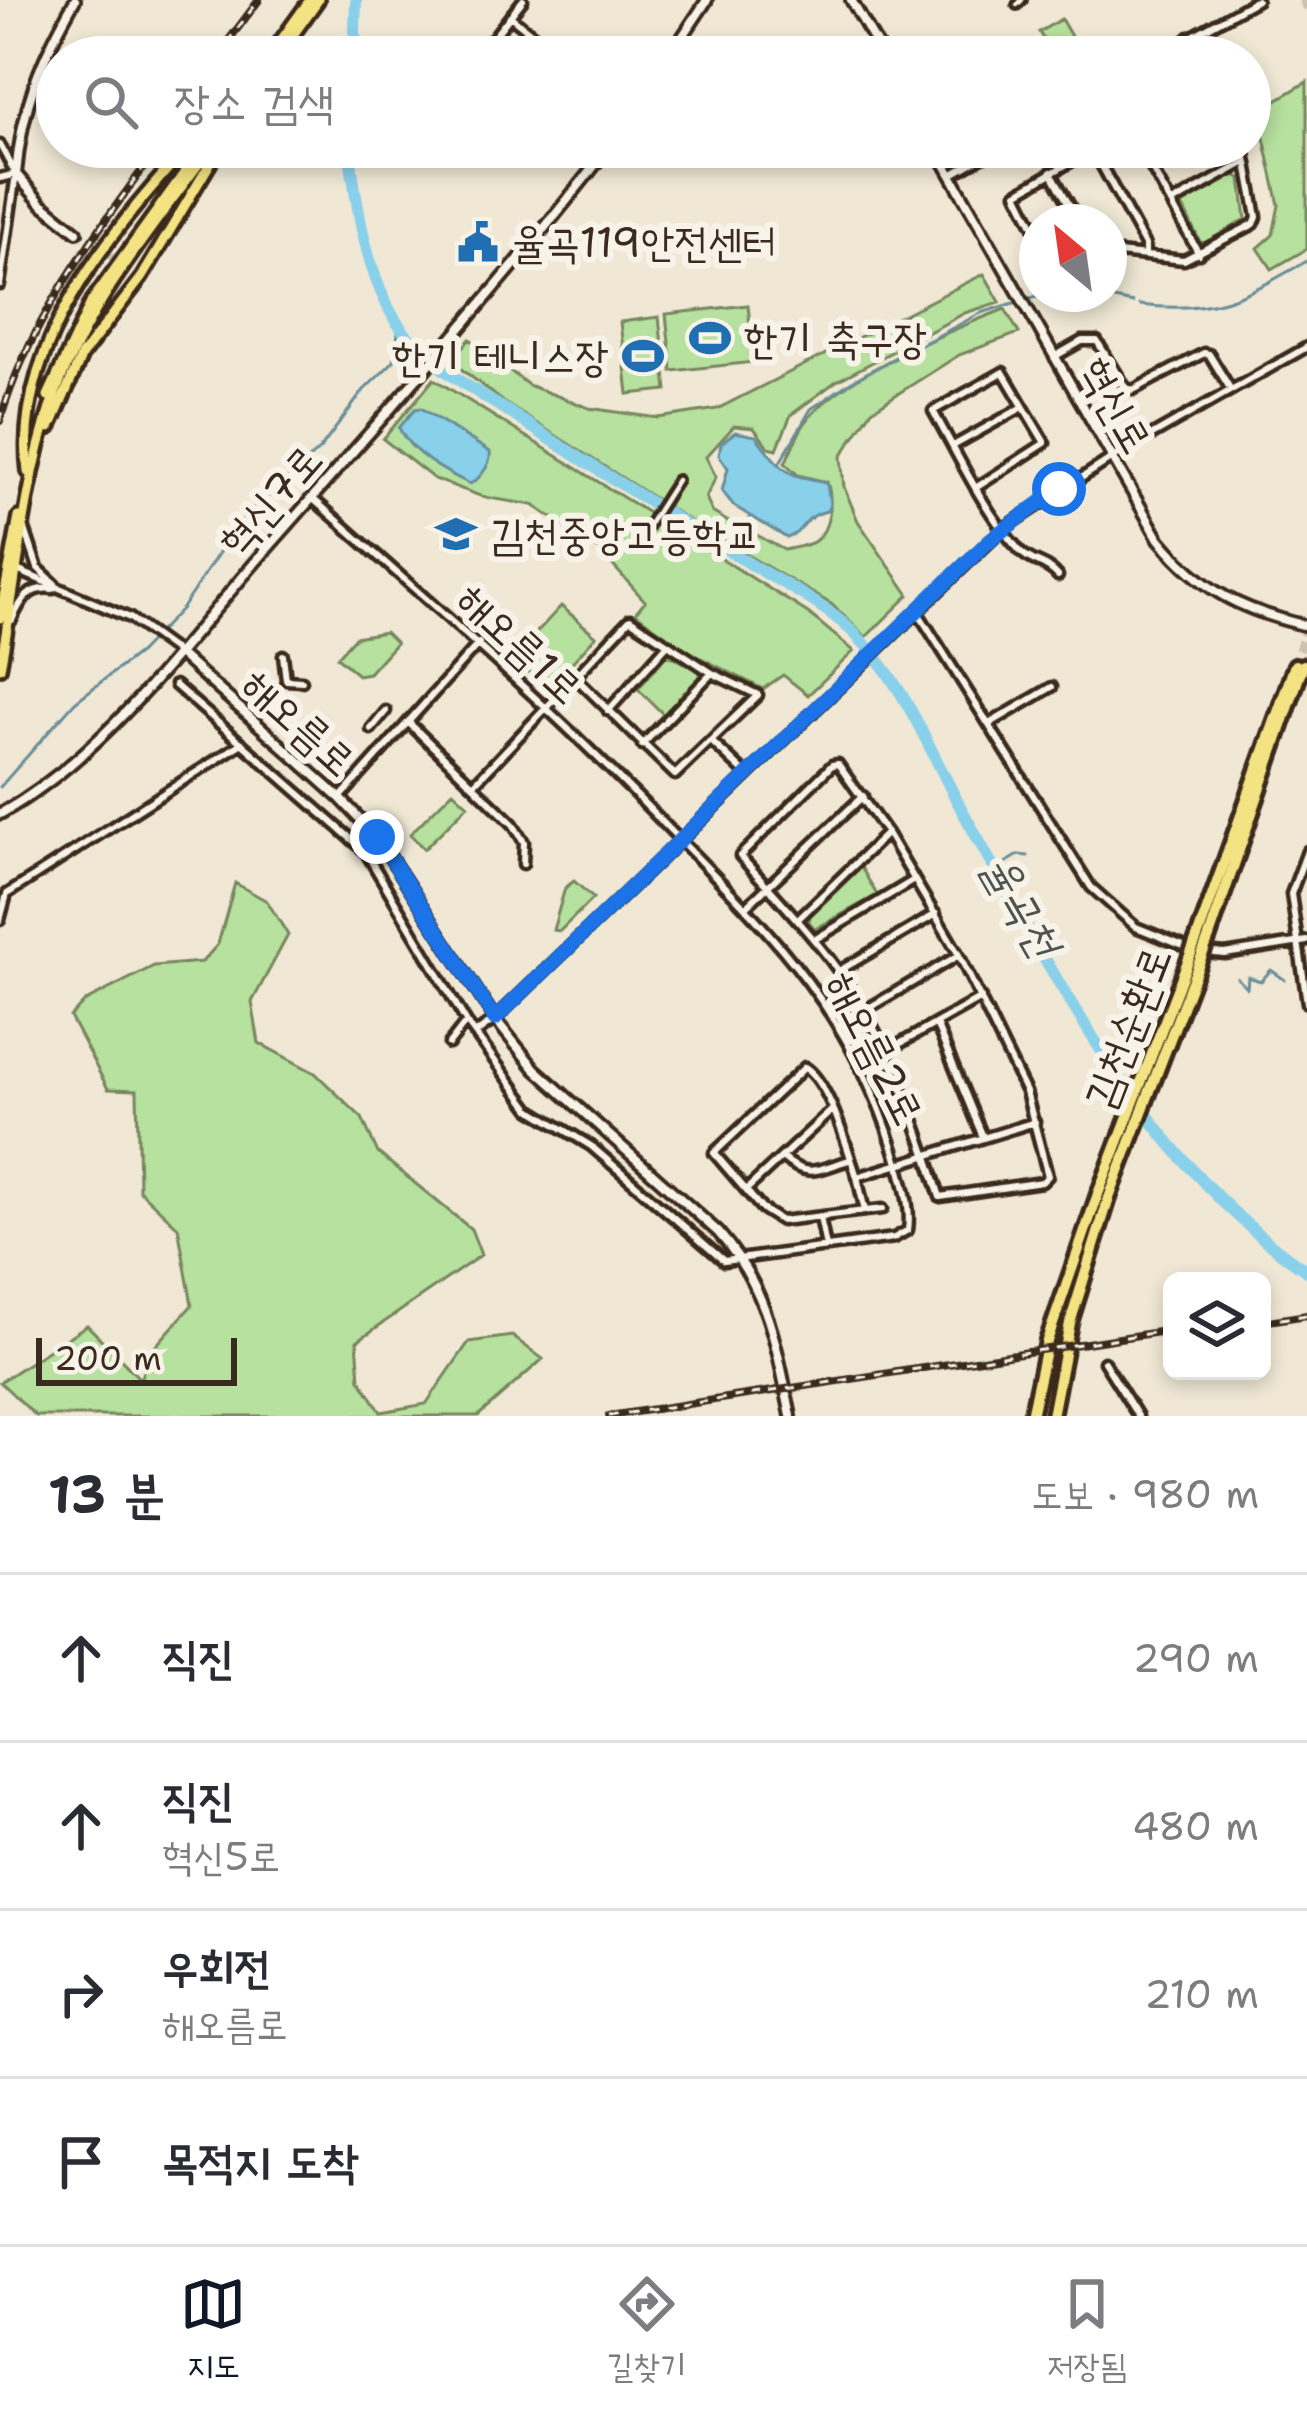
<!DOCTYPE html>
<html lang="ko">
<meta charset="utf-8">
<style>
body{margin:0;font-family:"Shantell Sans","Poor Story",sans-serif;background:#f7f7f7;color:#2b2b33}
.controls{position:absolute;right:36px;bottom:36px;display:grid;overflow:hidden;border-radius:18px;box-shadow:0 6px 18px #0003}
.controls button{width:108px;height:108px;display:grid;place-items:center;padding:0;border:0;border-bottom:3px solid #e1e1e2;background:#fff;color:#2b2b33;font:60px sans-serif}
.compass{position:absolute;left:1019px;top:204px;width:108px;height:108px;border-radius:50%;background:#fff;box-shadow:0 6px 18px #0003;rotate:331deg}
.scale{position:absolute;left:36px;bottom:30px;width:201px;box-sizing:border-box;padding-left:12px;border:6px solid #3b2a1e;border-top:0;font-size:33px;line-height:42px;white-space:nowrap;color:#3b2a1e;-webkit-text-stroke:9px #f7f3e8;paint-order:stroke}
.stop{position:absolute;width:36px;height:36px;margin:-27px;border:9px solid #1a73e8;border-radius:50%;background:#fff}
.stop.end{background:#1a73e8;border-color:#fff;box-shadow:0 3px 12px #0008}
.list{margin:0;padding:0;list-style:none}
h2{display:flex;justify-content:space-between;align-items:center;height:156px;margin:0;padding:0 48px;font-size:51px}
h2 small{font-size:39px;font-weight:400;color:#7c7c81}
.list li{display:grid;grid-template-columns:78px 1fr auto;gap:36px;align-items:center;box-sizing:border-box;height:168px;padding:0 48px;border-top:3px solid #e1e1e2}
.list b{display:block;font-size:45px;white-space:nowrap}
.list p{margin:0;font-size:39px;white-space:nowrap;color:#7c7c81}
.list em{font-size:39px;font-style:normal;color:#7c7c81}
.icon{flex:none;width:66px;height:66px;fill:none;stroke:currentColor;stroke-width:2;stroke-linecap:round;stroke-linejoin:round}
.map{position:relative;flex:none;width:1307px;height:1416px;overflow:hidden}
.search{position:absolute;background:#fff;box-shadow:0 6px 18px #0003;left:36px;right:36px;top:36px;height:132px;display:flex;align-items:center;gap:30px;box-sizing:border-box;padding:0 42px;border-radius:66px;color:#7c7c81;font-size:45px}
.sheet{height:828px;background:#fff}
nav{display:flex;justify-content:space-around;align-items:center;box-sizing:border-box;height:168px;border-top:3px solid #e1e1e2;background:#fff;font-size:33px;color:#7c7c81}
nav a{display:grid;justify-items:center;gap:6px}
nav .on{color:#111827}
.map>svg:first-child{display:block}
.green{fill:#b6e19e;stroke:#78865e;stroke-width:3}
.water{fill:#89d0eb;stroke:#6a8e99;stroke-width:3}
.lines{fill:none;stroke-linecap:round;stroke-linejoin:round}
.stream{stroke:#6a8e99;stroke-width:3}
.river{stroke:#89d0eb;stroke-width:12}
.tertiary-tunnel{stroke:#ccc2b0;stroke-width:8;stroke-dasharray:8 4;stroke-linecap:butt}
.trunk-tunnel{stroke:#ccc2b0;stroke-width:10;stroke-dasharray:10 5;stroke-linecap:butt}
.pedestrian-casing{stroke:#3b2a1e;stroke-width:14}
.minor-casing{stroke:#3b2a1e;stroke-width:15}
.tertiary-casing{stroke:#3b2a1e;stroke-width:16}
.secondary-casing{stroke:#3b2a1e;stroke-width:16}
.primary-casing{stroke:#3b2a1e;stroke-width:18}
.trunk-casing{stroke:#3b2a1e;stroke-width:20}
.pedestrian{stroke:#f7f3e8;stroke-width:4.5}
.minor{stroke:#f7f3e8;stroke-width:6}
.tertiary{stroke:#f7f3e8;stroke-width:8}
.secondary{stroke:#f7f3e8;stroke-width:8}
.primary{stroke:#f4e382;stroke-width:9}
.trunk{stroke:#f4e382;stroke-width:10}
.rail-casing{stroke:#3b2a1e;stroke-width:8}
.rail{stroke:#f7f3e8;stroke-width:3;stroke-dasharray:9;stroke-linecap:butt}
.trunk-bridge-casing{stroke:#3b2a1e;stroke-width:20;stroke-linecap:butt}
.trunk-bridge{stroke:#f4e382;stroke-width:10}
.route{stroke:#1a73e8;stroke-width:15}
.labels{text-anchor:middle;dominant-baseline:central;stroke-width:12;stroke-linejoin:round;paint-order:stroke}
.poi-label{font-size:42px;fill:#3b2a1e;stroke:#f7f3e8;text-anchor:start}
.street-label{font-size:42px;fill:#3b2a1e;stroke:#f7f3e8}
.water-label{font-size:45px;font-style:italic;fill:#4e5451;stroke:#f7f3e8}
</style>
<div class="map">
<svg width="1307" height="1416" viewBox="0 0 1307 1416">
<rect width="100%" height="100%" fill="#f0e8d5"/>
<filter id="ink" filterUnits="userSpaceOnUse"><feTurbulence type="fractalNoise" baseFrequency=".00833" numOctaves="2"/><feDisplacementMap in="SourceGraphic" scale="24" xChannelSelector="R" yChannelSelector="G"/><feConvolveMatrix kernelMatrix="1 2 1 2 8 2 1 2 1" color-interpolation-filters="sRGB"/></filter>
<g filter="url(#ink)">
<path class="green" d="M1061,19l22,38h-30l-14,-25z
M1307,82v167l-35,20 -14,-21 15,-13 6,-30 -21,-94z
M1234,175l7,3 5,41 -41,24 -5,-1 -18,-37z
M984,274l16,28 -35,11 -130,69 -44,33 -14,34 -9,-2 -14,-19 -20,-2 -28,31 10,20 -10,20 6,15 20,12 -9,18 -217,-138 -55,-43 19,-22 58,46 61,23 69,10 59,-9z
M748,305l6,57 -82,9 -6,-57z
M1005,309l14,24 -60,22 -87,55 -31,47 3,30 14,34 51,74 -43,42 -35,-33 -96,-56 11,-19 38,21c8,-2 24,-4 31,-9 16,-12 18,-42 12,-59l-29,-7 -13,-12c8,-17 15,-36 28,-50 40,-42 137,-83 192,-104z
M659,317l8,73 -39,4 -8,-72z
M434,379l374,234 46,38 -46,44 -25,-20 -20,14 -74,-37 -54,-39 10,-12 -47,-52 -65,-44 -50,-8 -49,-18 -51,-40z
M561,606l35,30 -48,53 -35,-31z
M385,632l11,11 -27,30 -11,2 -21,-18 18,-20z
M671,656l29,15v7l-36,37 -26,-26 27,-32z
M453,791l15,14 -44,44 -14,-15z
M861,867l16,28 -62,34 -6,-7 1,-6z
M574,881l19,17 -33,33 -7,-1 12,-42z
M235,883l32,18 21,34 -36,67 7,41 56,30 47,45 16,35 93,76 10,26 -124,86 3,38 21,33 45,-8 43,-62 43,-6 31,23 -65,57h-442l-36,-34 87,-57 53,54 12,-29 40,-45 -14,-78 -39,-37 -2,-100 -29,-1 -38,-72 14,-15 70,-36 48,-4 16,-18z"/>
<path class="water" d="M421,408l69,44c2,11 -10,27 -20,32 -25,-12 -59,-30 -71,-56l16,-19z
M735,432l21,4c11,14 21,31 39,39 11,4 21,3 32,9l3,20 -3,7c-26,6 -22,21 -40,27l-53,-32 -12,-15 6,-23 -9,-13 2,-12z"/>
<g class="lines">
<path class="stream" d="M1090,294l43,9
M1139,305c76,9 103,-7 168,-44
M779,464l32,-55 41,-28 129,-68 63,-19
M729,551l21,-34
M0,787l75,-85 65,-50 42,-44 58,-87 80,-72 44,-59 30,-29 5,-35
M995,869l24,-14 9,1
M1237,978l10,10 1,-11 13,4 10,-11 14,10"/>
<path class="river" d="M354,57l2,-57
M349,147c7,56 17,126 47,174 25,39 75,67 113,91 78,52 158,101 238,150 36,22 76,41 106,70 50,47 76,118 109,178 89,161 188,357 345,461"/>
<path class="tertiary-tunnel" d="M77,232l17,12
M106,253l23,15"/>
<path class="trunk-tunnel" d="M1304,0l3,9
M1295,665l12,-39"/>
<g class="pedestrian-casing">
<path id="pedestrian" d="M1017,5l5,-5
M639,540l38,-60"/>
</g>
<g class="minor-casing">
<path id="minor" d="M510,16l51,41
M1189,37l12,20
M478,57l45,-57
M1155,57l102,-57
M0,145l16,29 -16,111
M685,147l13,8
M1140,147l59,107
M1093,150l52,95v10
M1151,166l33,-19
M1051,172l28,50
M951,175l49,-28
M0,178l16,-4
M1172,203l74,-41
M1037,233l-20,-40 80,-46
M1109,252l75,8 70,-36 3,-7 -13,-70
M1054,357l28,-16h15l29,47 7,2 71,-37 5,1 22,36
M953,446l70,-39
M977,487l68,-44 -42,-71 -70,39c26,46 50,99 86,139 11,13 28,12 39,26
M25,529l13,39 17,16
M17,570l113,48 48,35
M917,611l174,276 45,40 55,22
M12,620c9,-20 17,-34 41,-31
M283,655l3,25 16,1
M175,685l190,166 102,172 63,86 61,37 133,115 170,-23 14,-8c4,-25 -7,-56 -14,-80 -44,-138 -117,-211 -215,-311 -116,-121 -241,-230 -367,-341
M608,711l59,-66
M408,722l105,102 11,18 -1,22
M989,724l63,-37
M371,729l15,-18
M711,741l36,34
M642,745l70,-72
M838,764l49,69 72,122 67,137 22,84 -6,6 -102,15c-25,-80 -53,-160 -103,-228 -30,-41 -64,-76 -97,-113l92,-91z
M474,784l156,-165 82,54 46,22 -83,80 -99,-97
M340,798l139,-155
M1307,851l-16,43 16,109
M746,907l117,-111
M799,918l88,-85
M0,920l7,-26 235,-151
M814,940l100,-60
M1204,952l21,2 82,-13
M839,971l97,-57
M936,1024l47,113
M838,1026l121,-71
M475,1034l20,-15 508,-490 109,-71 195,-111
M449,1044l14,-18
M887,1051l94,-53
M782,1157c26,23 37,12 67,3
M857,1177l8,34 -84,10 -19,-12 -48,-56 91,-86c25,16 42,81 52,110l178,-55
M746,1190l85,-79
M865,1211l18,-2
M820,1217l6,30
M1104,1362l34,54"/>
</g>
<g class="tertiary-casing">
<path id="tertiary" d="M75,0c-34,59 -53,105 -59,174l25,29 36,29
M669,57l38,-57
M178,653l162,145 37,39 118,182 40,50 183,163c50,56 58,112 73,184
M0,814c106,-60 180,-166 259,-256 119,-135 240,-269 350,-411"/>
</g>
<g class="secondary-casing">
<path id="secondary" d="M851,0l33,57
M935,147l224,392c44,53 82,71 148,87"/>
</g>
<g class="primary-casing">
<path id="primary" d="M269,57l41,-57
M277,57l41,-57
M48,396l44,-95 111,-154
M50,428l32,-73 60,-78 78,-130
M28,472c-15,-126 81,-237 159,-325
M0,618l19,-101
M0,668c17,-88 23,-178 51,-263 33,-97 100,-176 160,-258"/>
</g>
<g class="trunk-casing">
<path id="trunk" d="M1198,935l97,-270
M1209,937l94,-272
M1031,1416l16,-75 51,-147
M1052,1416l18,-93 39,-125"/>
</g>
<use href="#pedestrian" class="pedestrian"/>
<use href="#minor" class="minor"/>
<use href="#tertiary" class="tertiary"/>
<use href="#secondary" class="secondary"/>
<use href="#primary" class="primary"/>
<use href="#trunk" class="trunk"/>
<g class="rail-casing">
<path id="rail" d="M216,57l43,-57
M0,421c30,-103 96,-188 159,-274
M1262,1322l45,-7
M609,1416l563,-86"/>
</g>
<use href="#rail" class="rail"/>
<g class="trunk-bridge-casing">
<path id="trunk-bridge" d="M1098,1194l100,-259
M1109,1198l100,-261"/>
</g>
<use href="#trunk-bridge" class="trunk-bridge"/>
</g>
</g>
<g class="lines" filter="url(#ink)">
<path class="route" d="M377,837l118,182 496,-480 68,-50"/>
</g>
<defs>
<g id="civic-bare" transform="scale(3.24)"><path d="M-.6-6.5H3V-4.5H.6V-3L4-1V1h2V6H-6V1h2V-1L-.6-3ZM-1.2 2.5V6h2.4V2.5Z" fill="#1f6fb2" stroke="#f7f3e8" stroke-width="2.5" paint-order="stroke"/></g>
<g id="stadium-bare" transform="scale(3.24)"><path d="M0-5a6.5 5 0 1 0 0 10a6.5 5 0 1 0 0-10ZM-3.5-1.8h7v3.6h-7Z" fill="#1f6fb2" stroke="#f7f3e8" stroke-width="2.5" paint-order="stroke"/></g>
<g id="school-bare" transform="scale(3.24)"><path d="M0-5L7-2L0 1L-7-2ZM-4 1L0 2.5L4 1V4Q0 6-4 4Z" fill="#1f6fb2" stroke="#f7f3e8" stroke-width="2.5" paint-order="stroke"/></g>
</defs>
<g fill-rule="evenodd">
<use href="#civic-bare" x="478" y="242"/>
<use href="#stadium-bare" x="710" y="338"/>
<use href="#stadium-bare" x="643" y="356"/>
<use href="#school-bare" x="456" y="534"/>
</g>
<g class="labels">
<g class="poi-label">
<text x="512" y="242">율곡119안전센터</text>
<text x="744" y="338">한기 축구장</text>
<text x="609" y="356" text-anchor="end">한기 테니스장</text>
<text x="490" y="534">김천중앙고등학교</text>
</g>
<g class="street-label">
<text transform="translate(1116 405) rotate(60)">혁신로</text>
<text transform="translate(270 500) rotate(-49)">혁신7로</text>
<text transform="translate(520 643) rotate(43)">해오름1로</text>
<text transform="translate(299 722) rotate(42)">해오름로</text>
<text transform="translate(1127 1027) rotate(-69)">김천순환로</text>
<text transform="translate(875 1048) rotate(63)">해오름2로</text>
</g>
<g class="water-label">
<text transform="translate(1022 905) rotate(60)">율곡천</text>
</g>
</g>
</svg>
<div class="controls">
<button><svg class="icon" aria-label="layers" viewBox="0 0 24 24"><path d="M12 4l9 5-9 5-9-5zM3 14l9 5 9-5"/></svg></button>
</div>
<svg class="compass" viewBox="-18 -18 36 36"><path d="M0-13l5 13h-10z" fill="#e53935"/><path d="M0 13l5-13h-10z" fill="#7c7c81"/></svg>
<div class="scale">200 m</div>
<div class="stop" style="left:1059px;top:489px"></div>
<div class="stop end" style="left:377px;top:837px"></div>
<div class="search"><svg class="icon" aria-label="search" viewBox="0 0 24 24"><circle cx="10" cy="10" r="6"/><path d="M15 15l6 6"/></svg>장소 검색</div>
</div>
<section class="sheet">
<h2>13 분<small>도보 · 980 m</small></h2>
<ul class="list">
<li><svg class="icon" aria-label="ahead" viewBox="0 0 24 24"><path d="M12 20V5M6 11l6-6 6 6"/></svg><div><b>직진</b></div><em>290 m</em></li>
<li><svg class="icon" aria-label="ahead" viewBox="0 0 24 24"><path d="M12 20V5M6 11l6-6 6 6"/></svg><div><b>직진</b><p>혁신5로</p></div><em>480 m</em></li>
<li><svg class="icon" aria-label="right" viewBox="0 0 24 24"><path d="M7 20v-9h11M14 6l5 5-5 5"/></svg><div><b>우회전</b><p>해오름로</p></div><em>210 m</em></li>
<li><svg class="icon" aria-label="arrive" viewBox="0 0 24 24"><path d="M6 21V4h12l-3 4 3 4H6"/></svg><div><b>목적지 도착</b></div></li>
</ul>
</section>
<nav>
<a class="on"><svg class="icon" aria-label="map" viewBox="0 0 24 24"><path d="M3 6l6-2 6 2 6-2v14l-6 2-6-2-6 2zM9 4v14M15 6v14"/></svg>지도</a>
<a><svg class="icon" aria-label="directions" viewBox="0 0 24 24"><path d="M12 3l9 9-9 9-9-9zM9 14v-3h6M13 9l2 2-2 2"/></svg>길찾기</a>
<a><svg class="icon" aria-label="saved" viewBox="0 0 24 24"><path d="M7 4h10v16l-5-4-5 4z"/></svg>저장됨</a>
</nav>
